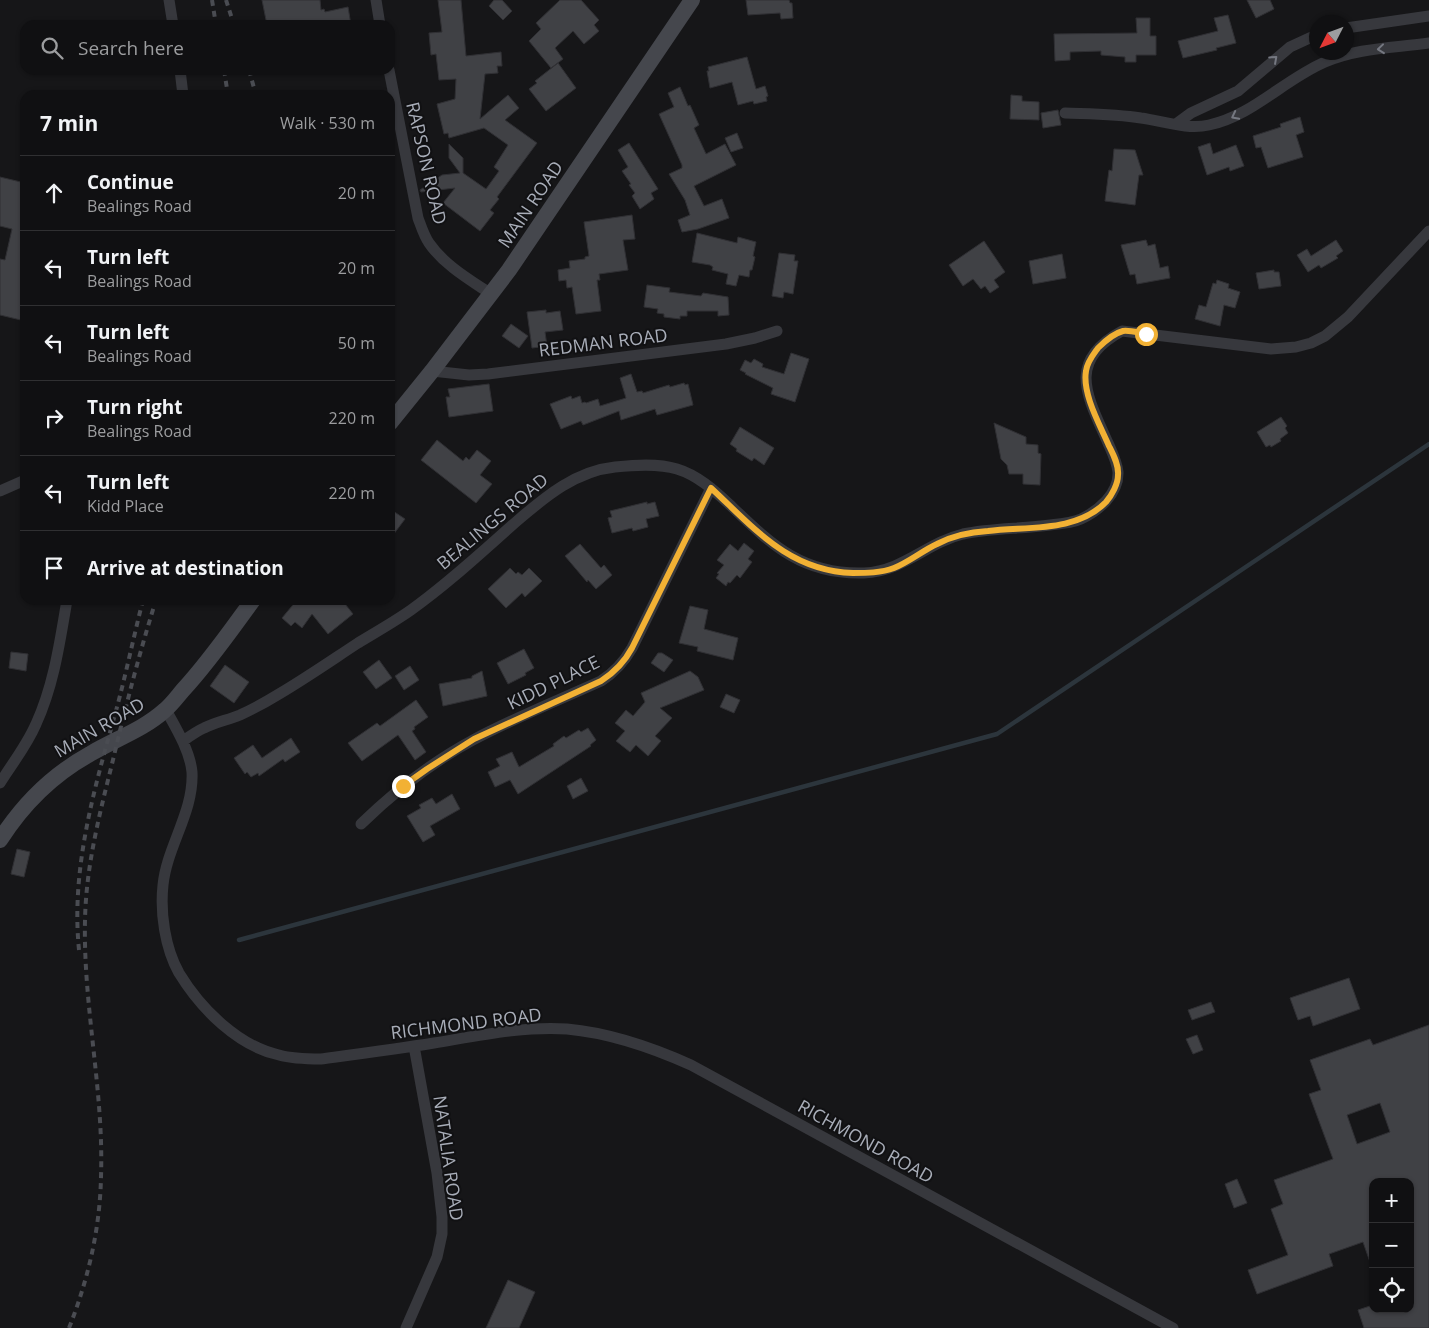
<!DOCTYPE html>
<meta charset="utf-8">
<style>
body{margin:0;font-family:"Open Sans",sans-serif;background:#1e1e20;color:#f1f3f6}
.controls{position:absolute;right:15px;bottom:15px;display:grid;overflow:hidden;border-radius:10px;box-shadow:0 1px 4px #0004}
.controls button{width:45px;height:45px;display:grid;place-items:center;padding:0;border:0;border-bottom:1px solid #303032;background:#101012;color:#f1f3f6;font:25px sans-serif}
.compass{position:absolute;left:1309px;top:15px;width:45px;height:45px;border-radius:50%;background:#101012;box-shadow:0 1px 4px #0004;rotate:228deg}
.stop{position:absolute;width:15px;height:15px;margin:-11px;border:4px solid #f2b134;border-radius:50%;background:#fff}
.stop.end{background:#f2b134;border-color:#fff;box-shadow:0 1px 5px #0008}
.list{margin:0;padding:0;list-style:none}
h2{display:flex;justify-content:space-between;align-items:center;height:65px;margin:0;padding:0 20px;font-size:21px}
h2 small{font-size:16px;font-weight:400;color:#9c9d9f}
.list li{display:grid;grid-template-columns:32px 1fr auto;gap:15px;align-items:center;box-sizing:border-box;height:75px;padding:0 20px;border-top:1px solid #303032}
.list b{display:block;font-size:19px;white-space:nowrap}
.list p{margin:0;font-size:16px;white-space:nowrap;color:#9c9d9f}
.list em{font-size:16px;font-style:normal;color:#9c9d9f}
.icon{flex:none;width:28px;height:28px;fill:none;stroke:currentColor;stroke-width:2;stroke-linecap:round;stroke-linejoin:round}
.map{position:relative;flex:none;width:1429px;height:1328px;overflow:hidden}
.search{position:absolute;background:#101012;box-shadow:0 1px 4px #0004;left:20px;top:20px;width:375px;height:55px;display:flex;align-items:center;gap:12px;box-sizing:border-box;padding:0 18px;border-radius:15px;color:#9c9d9f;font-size:19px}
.panel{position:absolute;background:#101012;box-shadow:0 1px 4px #0004;left:20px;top:90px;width:375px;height:515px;border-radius:15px}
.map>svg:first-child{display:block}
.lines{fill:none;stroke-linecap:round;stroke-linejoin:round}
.stream{stroke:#2c353c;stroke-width:4.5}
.building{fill:#404145;stroke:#303034;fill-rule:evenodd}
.minor{stroke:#37383d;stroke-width:11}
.secondary{stroke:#45474d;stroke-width:16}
.rail{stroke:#4a4c52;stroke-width:4;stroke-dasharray:6 5;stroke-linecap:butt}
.oneway{stroke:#757881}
.route{stroke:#f2b134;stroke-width:6}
.labels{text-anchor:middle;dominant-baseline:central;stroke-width:4;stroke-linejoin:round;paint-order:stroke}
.street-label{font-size:18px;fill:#a8adb8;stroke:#111113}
</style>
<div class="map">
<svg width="1429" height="1328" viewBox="0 0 1429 1328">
<rect width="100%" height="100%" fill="#161618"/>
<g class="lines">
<path class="stream" d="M239,940l758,-206 432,-290"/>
</g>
<path class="building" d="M262,0h58l1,10 3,-1 1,3 23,-5 3,18h-84z
M438,0h23l5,56 35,-4 1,14h-5l1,7 -13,1 -5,45 28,-24 11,13 -14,12 32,23 -40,54 2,2 -9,11 4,3 -14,18 -37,-28 12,-15 -34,4 -1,-2 22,-15 18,-2 -11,-15v-14l14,14v15l23,16 13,-18 -5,-4 14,-22 -24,-17 -35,10 -1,-5 -4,1 -7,-30 18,-5 1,-20 -17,1 -3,-26 -5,1 -2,-22 13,-1z
M494,0h8l10,11 -9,9 -14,-14z
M560,0h21l18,20 -5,5 5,6 -15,13 -11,-13 -18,17 8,11 -12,9 -22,-27 12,-12 -5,-6z
M746,0h43l1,3h2l1,15 -12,1 -1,-6 -32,2z
M1247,0h23l4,9 -18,9z
M1228,15l8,28 -20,5 1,2 -34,8 -5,-17 40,-10 -4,-13z
M1136,18h14v18h6v19h-20v7h-11v-5l-24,-2v-4l-31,1v8l-15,1 -1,-27 83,-1z
M747,57l9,32 9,-3 3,10 -2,1 1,4 -13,3 -1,-3 -15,4 -6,-23 -22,6 -3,-17h2l-1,-4z
M558,63l18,25 -30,23 -17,-22 8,-6 -2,-2z
M680,87l8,19 2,-1 9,20 -5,3 12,26 19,-10 11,21 -42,21 10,20 18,-7 7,19 -31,11 -16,3 -4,-12 12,-5 -5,-15 -16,-26 13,-6v-3l-23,-51 15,-7 -6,-14z
M1011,95l11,1v5l17,1v18l-29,-1z
M1058,110l3,15 -18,3 -2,-15z
M1300,117l4,15 -8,3 7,22 -35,11 -7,-21 -5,1 -3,-12 28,-9 -1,-3z
M737,133l6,15 -12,4 -6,-14z
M629,143l29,46 -7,4 3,6 -14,10 -8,-13 3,-3 -6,-8 2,-1 -9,-13 6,-4 -10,-17z
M1210,143l3,11 23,-9 8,21 -14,5 -1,-4 -22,8 -9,-28z
M1114,149l21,1 8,25h-4l-4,30 -30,-4 4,-31 3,1z
M0,177l25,6v138l-25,-6v-56l5,1 7,-31 -12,-3z
M632,215l3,24 -12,1 5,30 -29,4 1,6h-3l4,31 -25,3 -4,-27 -5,1 -1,-8 -7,1 -1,-11 12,-2 -1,-7 16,-2v-2l4,-1 -5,-34z
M697,233l40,10 1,-6 18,5 -3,14 2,1 -3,13h-2l-1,7 -10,-2 -3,11 -10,-2 2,-10 -16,-4 1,-3 -3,-2 -18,-3z
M1146,240l2,6 7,-2 5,24 8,-2 2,12 -33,6 -2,-10 -5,1 -9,-30z
M1336,240l7,11 -7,5 2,2 -17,10 -2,-3 -11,7 -11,-17 10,-6 4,7z
M984,241l21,31 -11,8 5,7 -9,6 -5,-7 -4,3 -8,-10 -10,7 -14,-21z
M779,253l16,2 -1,6h4l-5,33 -9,-2 -1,6 -11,-2z
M1062,254l4,24 -33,6 -4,-23z
M1274,270v2h5l2,14 -22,3 -3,-16z
M1217,280l12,4 -1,4 12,4 -5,16 -11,-3 -4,21 -25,-7 4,-14 7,2 7,-24 3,1z
M647,285l23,3 -1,4 32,4 2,-3 25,4 1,18 -11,1v-5h-31v5h-7v3l-16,-2v-3l-7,-1 1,-4 -14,-2z
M546,310v3l14,-2 3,19 -18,2 2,14 -15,2 -5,-36z
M511,324l17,12 -9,12 -17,-12z
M791,353l18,6 -14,43 -24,-8 2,-6 -28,-14 1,-1 -6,-3 5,-10 6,3 3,-4 9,5 -1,3 22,7z
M631,374l6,18 5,-1 1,2 26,-8 1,2 14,-4 1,2 3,-1 5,21 -36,10 -2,-6 -34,11 -2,-9 -36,14 -2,-4 -20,8 -11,-25 21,-8 1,3 8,-3 2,7 3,-1 1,1 12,-4 2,7 26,-8 -6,-20z
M489,384l4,27 -44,6 -3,-20h4l-2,-8z
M1281,417l6,9 -2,2 3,5 -8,6 1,2 -10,6 -1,-2 -4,2 -9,-15z
M994,423l32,14v7l12,1v8l3,1 -1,31 -17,-1v-10h-14l-2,-9 -6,-6z
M740,427l34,21 -10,17 -10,-7 -2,3 -16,-10 1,-2 -7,-5z
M437,440l26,21 3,-4 3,3 8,-10 14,11 -11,14 12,9 -16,19 -55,-43z
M647,502v2l8,-2 4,14 -13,3 2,8 -15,4 -1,-3 -20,5 -4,-15 4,-1 -2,-6z
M390,509l15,10 -15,20z
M744,543l10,8 -6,8 4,3 -12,16 -3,-3 -7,8 -2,-1 -2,4 -10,-8 3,-4 -2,-1 7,-8 -7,-5 13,-16 8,7z
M580,544l21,24 3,-3 8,10 -16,14 -8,-9 -1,2 -22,-26z
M510,568l6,6 2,-2 4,3 7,-7 13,13 -17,16 -3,-4 -16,15 -18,-19z
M297,600h45l11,14 -25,20 -16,-20 -10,14 -7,-6 -4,4 -9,-8z
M690,606l18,4 -4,19 34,9 -5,22 -36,-9 1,-4 -19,-4z
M524,649l10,19 -9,5 1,2 -18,9 -11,-21z
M11,652l17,2 -2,17 -17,-3z
M658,653h4l11,7 -9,12 -13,-9z
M379,660l13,18 -16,11 -13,-17z
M225,665l24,17 -15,21 -24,-17z
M410,666l9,14 -15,10 -9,-14z
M482,671l5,25 -44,10 -4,-22 33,-6v-2z
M690,671l8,6 6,13 -44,18 12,10 -17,18 6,5 -13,15 -12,-11 -6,7 -14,-11 9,-10 -10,-8 11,-13 7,6 12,-14 -4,-9z
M726,694l14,6 -6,13 -14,-6z
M416,700l12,17 -14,10 1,2 -3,2 14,21 -11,8 -17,-25 -36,26 -14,-18 29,-20 3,3z
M588,728l8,12 -6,5 1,1 -73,48 -8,-14 -15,7 -7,-15 12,-6 -4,-7 16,-7 7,15 35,-21 -1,-2 11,-8 2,2 13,-8 2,2z
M291,738l9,14 -15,10 -2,-3 -24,17 -1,-3 -7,4 -4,-5 -2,2 -11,-16 19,-13 9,13z
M581,778l7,13 -15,8 -6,-13z
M452,794l8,15 -30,17 5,9 -12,7 -16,-26 14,-8 -2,-3 13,-7 4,6z
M17,849l13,3 -6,25 -13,-3z
M1349,978l11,31 -47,17 -3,-10 -12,4 -8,-22z
M1211,1002l4,10 -23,8 -4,-10z
M1429,1025v303h-65l-6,-18 15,-5v4h37v-127h-37v83h-2l-8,-23 -34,12 4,12 -76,28 -9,-24 40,-15 -17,-46 12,-5 -9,-24 59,-21 -24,-65 12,-4 -11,-30 60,-21 3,6zM1380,1103l10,29 -33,12 -10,-29z
M1197,1035l6,15 -10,4 -7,-15z
M1237,1179l10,24 -13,5 -9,-24z
M508,1280l27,12 -16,36h-33z"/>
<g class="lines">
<path class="minor" d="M169,0l4,25
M376,0l4,25
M1346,28l83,-12
M180,70l3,25
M389,70l29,148c3,8 6,18 11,25 15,22 41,37 62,51
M1065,113c26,1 51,1 76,5 22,3 46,12 68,7 43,-9 76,-46 116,-63 32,-14 69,-14 104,-19
M1176,124l15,-11 47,-22 52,-44 26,-12
M432,371l37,4 19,-1 238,-30 29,-6 22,-7
M0,491l25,-11
M166,710c10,18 24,41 26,62 2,40 -25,74 -29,113 -3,28 2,63 16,88 22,36 59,73 100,82 14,4 28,4 42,4 37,-5 75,-10 113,-16 43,-7 89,-17 133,-14 44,4 84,18 124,36l482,263
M183,741c7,-5 14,-10 21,-13 12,-6 24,-8 36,-13 13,-6 26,-13 39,-21 27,-16 53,-34 79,-51 18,-11 36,-21 53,-33 38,-27 72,-59 106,-89 29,-25 59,-50 98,-54 19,-2 43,-4 62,2 20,6 37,21 52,35 42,40 72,71 135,69 40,-2 62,-30 99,-39 28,-6 58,-5 87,-9 10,-1 22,-2 31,-6 17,-8 38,-25 37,-47 -1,-10 -6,-20 -10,-29 -21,-47 -42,-82 14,-112l149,18 25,-2 15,-4 14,-7 23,-19 81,-86
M0,783c12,-19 27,-38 36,-59 18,-39 24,-83 31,-124
M361,824c34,-33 71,-62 112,-84 41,-22 86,-40 128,-59 14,-9 23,-19 31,-33l79,-160
M406,1328l31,-71 5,-23v-17l-5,-44 -23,-127"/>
<path class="secondary" d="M390,423l42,-52 77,-101 183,-270
M0,840c23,-36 52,-65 90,-86 25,-15 53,-24 75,-44 7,-6 12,-13 18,-20 26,-28 48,-60 70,-90"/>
<path class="rail" d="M212,0l4,25
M226,0l8,25
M224,70l4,25
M249,70l7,25
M79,950c-8,-79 14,-157 35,-232 11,-39 19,-79 29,-118
M69,1328c19,-48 31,-99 32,-151 3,-86 -18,-171 -16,-257 1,-53 14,-104 27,-156 13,-55 27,-110 44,-164"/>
</g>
<defs><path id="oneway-chevron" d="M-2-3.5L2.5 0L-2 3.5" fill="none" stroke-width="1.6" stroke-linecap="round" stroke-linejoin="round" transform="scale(1.25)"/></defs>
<g class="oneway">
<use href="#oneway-chevron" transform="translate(1381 49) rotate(174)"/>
<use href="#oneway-chevron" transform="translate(1274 59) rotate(-42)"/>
<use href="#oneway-chevron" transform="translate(1235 116) rotate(153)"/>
</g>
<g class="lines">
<path class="route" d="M403,786l24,-17 47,-30 127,-58c14,-9 23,-18 31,-33l79,-160c43,40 78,83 142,85 13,0 28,0 41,-5 15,-6 28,-17 43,-24 15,-8 33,-12 51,-13 38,-5 88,2 118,-29 6,-7 12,-18 12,-27 1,-10 -5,-21 -9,-29 -9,-21 -27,-52 -23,-75 1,-9 7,-16 12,-23 6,-6 17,-15 25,-17 7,-1 16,2 23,3"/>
</g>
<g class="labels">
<g class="street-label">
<text transform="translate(427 163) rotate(77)">RAPSON ROAD</text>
<text transform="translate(530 204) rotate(-56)">MAIN ROAD</text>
<text transform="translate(603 342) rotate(-7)">REDMAN ROAD</text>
<text transform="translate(492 521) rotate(-40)">BEALINGS ROAD</text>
<text transform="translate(553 682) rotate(-26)">KIDD PLACE</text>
<text transform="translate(99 727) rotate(-30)">MAIN ROAD</text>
<text transform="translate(466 1023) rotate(-7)">RICHMOND ROAD</text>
<text transform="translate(866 1141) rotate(29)">RICHMOND ROAD</text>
<text transform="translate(449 1158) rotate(82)">NATALIA ROAD</text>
</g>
</g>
</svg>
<div class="controls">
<button>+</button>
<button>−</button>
<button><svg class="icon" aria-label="locate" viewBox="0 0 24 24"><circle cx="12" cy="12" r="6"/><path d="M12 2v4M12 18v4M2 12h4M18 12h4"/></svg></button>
</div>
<svg class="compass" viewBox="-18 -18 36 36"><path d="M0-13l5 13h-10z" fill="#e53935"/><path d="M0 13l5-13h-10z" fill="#9c9d9f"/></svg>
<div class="stop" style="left:1146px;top:334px"></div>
<div class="stop end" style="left:403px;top:786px"></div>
<div class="search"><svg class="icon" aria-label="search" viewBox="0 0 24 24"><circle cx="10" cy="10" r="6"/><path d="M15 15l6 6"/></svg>Search here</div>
<section class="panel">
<h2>7 min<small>Walk · 530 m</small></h2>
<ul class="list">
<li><svg class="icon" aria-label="ahead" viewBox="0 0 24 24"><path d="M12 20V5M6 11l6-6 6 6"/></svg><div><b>Continue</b><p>Bealings Road</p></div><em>20 m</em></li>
<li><svg class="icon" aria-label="left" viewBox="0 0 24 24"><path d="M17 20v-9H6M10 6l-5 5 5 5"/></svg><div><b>Turn left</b><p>Bealings Road</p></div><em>20 m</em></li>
<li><svg class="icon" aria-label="left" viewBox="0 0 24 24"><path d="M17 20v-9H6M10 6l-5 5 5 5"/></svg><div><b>Turn left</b><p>Bealings Road</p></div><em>50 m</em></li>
<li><svg class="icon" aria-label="right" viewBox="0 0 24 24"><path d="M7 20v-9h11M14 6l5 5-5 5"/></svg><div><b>Turn right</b><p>Bealings Road</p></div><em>220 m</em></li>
<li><svg class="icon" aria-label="left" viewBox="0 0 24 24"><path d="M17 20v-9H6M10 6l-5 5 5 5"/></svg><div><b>Turn left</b><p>Kidd Place</p></div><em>220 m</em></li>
<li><svg class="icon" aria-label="arrive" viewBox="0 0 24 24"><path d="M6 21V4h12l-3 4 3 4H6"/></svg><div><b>Arrive at destination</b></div></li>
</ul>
</section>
</div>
